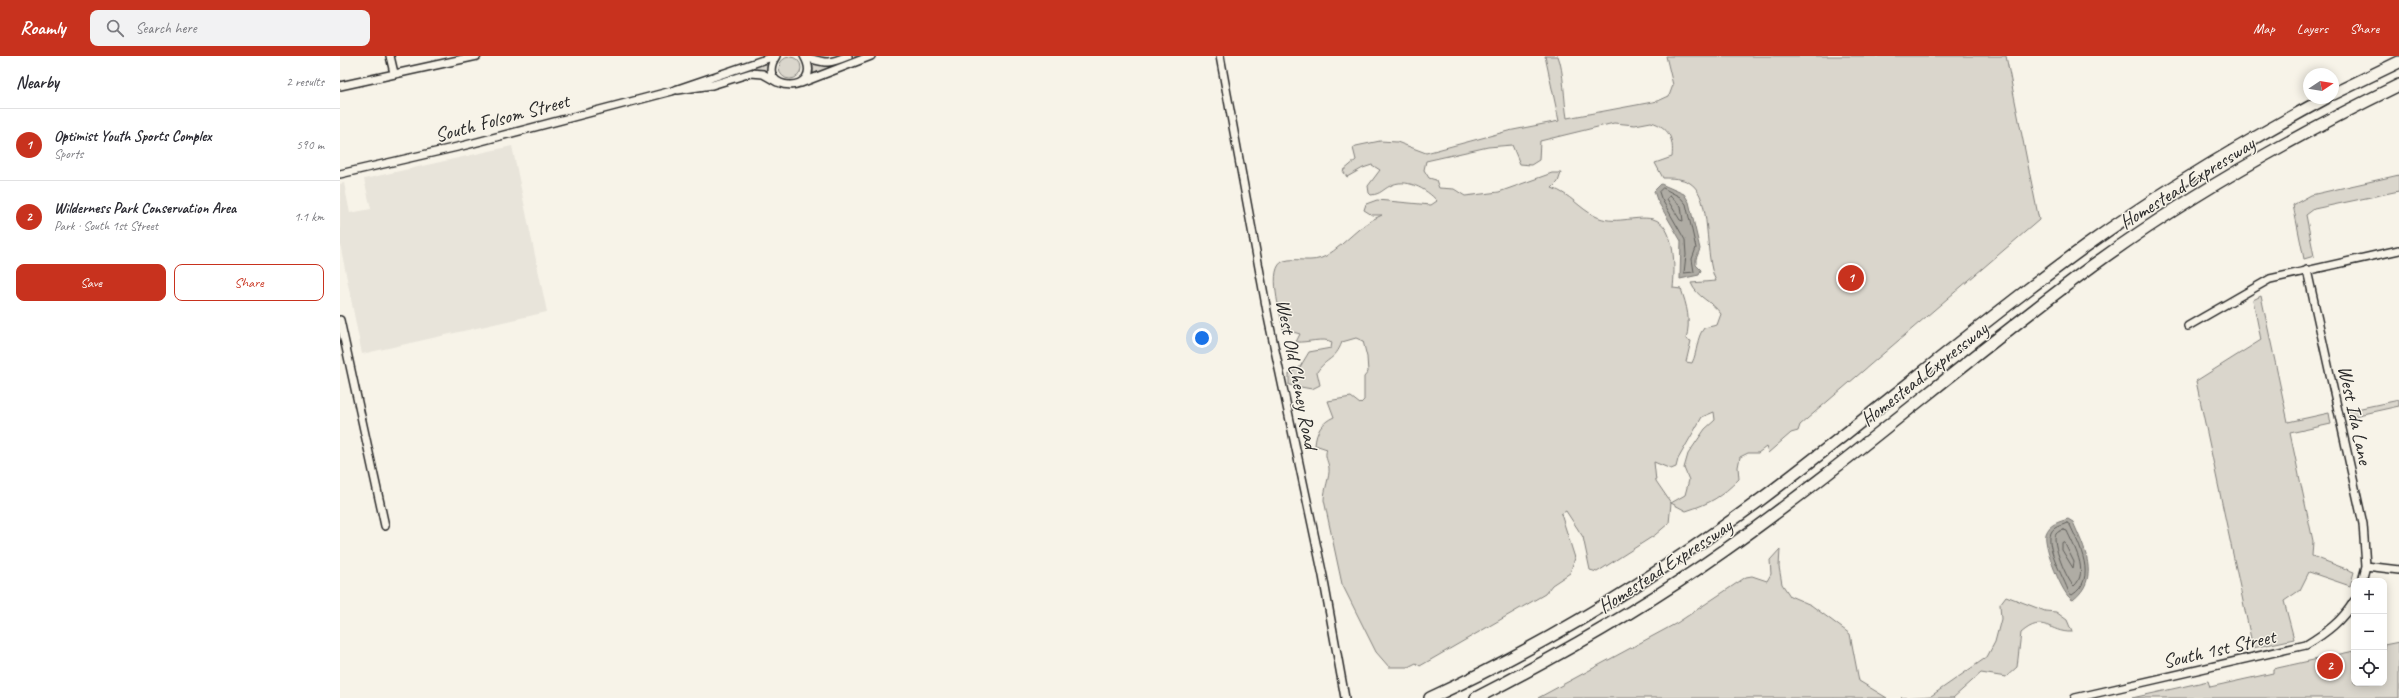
<!DOCTYPE html>
<meta charset="utf-8">
<style>
body{margin:0;font-family:Caveat,sans-serif;background:#f2f2f3;color:#2b2b33}
.controls{position:absolute;right:12px;bottom:12px;display:grid;overflow:hidden;border-radius:8px;box-shadow:0 2px 10px #0003}
.controls button{width:36px;height:36px;display:grid;place-items:center;padding:0;border:0;border-bottom:1px solid #e1e1e2;background:#fff;color:#2b2b33;font:20px sans-serif}
.compass{position:absolute;left:1963px;top:12px;width:36px;height:36px;border-radius:50%;background:#fff;box-shadow:0 2px 10px #0003;rotate:78deg}
.you{position:absolute;left:862px;top:282px;width:14px;height:14px;margin:-10px;border:3px solid #fff;border-radius:50%;background:#1a73e8;box-shadow:0 0 0 6px #1a73e833}
.badge{display:grid;place-items:center;width:26px;height:26px;border-radius:50%;background:#c8321e;color:#fff;font-size:13px;font-weight:700}
.pin{position:absolute;translate:-50% -50%;border:2px solid #fff;box-shadow:0 1px 4px #0006}
.list{margin:0;padding:0;list-style:none}
h2{display:flex;justify-content:space-between;align-items:center;height:52px;margin:0;padding:0 16px;font-size:17px}
h2 small{font-size:13px;font-weight:400;color:#7c7c81}
.list li{display:grid;grid-template-columns:26px 1fr auto;gap:12px;align-items:center;box-sizing:border-box;height:72px;padding:0 16px;border-top:1px solid #e1e1e2}
.list b{display:block;font-size:15px;white-space:nowrap}
.list p{margin:0;font-size:13px;white-space:nowrap;color:#7c7c81}
.list em{font-size:13px;font-style:normal;color:#7c7c81}
.actions{display:flex;gap:8px;padding:12px 16px}
.actions a{flex:1;padding:9px 0;border:1px solid #c8321e;border-radius:8px;text-align:center;font-size:14px;color:#c8321e}
.actions .main{background:#c8321e;color:#fff}
.icon{flex:none;width:22px;height:22px;fill:none;stroke:currentColor;stroke-width:2;stroke-linecap:round;stroke-linejoin:round}
.map{position:relative;flex:none;width:2059px;height:642px;overflow:hidden}
header{display:flex;align-items:center;gap:24px;box-sizing:border-box;height:56px;padding:0 20px;background:#c8321e;color:#fff}
header strong{font-size:19px}
nav{display:flex;gap:22px;margin-inline-start:auto;font-size:14px}
.search{width:280px;height:36px;background:#f2f2f3;display:flex;align-items:center;gap:10px;box-sizing:border-box;padding:0 14px;border-radius:8px;color:#7c7c81;font-size:15px}
main{display:flex}
aside{flex:1;background:#fff}
.map>svg:first-child{display:block}
.built{fill:#e8e4da}
.green{fill:#dad6cc;stroke:#82807c;fill-rule:evenodd}
.water{fill:#afaca4;stroke:#7a7874}
.lines{fill:none;stroke-linecap:round;stroke-linejoin:round}
.shore{stroke:#605f5b;stroke-width:1}
.minor-casing{stroke:#2b2b2b;stroke-width:10}
.highway-casing{stroke:#2b2b2b;stroke-width:14}
.minor{stroke:#f7f3e8;stroke-width:7}
.highway{stroke:#f7f3e8;stroke-width:11}
.labels{text-anchor:middle;dominant-baseline:central;stroke-width:3;stroke-linejoin:round;paint-order:stroke}
.street-label{font-size:20px;fill:#2b2b2b;stroke:#f7f3e8}
</style>
<header>
<strong>Roamly</strong>
<div class="search"><svg class="icon" aria-label="search" viewBox="0 0 24 24"><circle cx="10" cy="10" r="6"/><path d="M15 15l6 6"/></svg>Search here</div>
<nav><a>Map</a><a>Layers</a><a>Share</a></nav>
</header>
<main>
<aside>
<h2>Nearby<small>2 results</small></h2>
<ul class="list">
<li><span class="badge">1</span><div><b>Optimist Youth Sports Complex</b><p>Sports</p></div><em>590 m</em></li>
<li><span class="badge">2</span><div><b>Wilderness Park Conservation Area</b><p>Park · South 1st Street</p></div><em>1.1 km</em></li>
</ul>
<div class="actions"><a class="main">Save</a><a>Share</a></div>
</aside>
<div class="map">
<svg width="2059" height="642" viewBox="0 0 2059 642">
<rect width="100%" height="100%" fill="#f7f3e8"/>
<filter id="ink" filterUnits="userSpaceOnUse"><feTurbulence type="fractalNoise" baseFrequency=".025" numOctaves="2"/><feDisplacementMap in="SourceGraphic" scale="8" xChannelSelector="R" yChannelSelector="G"/><feConvolveMatrix kernelMatrix="1 2 1 2 8 2 1 2 1" color-interpolation-filters="sRGB"/></filter>
<g filter="url(#ink)">
<path class="built" d="M172,90l35,166 -185,42 -22,-110v-60l4,-1 6,30 21,-4 -7,-30z"/>
<path class="green" d="M516,0h8l-51,19v-12l18,2z
M1205,0h13c6,15 6,45 9,62l91,-17 11,-5 4,-11 -7,-29h340l33,164 -239,205 -2,6 -7,2 -23,20 -2,-6 -8,6h-10l-8,4 -2,10 1,12c-18,18 -28,24 -53,32l-15,-8 -2,20 -14,12 -58,37 -7,-2 -7,-33 -17,-26 -5,3 14,44 -5,15 -18,12 -7,9 -125,72 -4,-3 -8,4h-19l-13,-15 -34,-68 -18,-84c0,-11 6,-23 5,-32 -1,-8 -5,-11 -2,-19l-12,-4c1,-13 7,-23 19,-28l-6,-16 23,-4 9,7 4,-4v-23l4,-5 -1,-15 -4,-16 -7,-3 -14,4c-7,19 -15,15 -25,30l3,13 -8,4 -23,-4v-11l11,-7 9,-15 22,-4 1,-6c-9,-5 -25,1 -36,0l4,-8 -17,-5c-2,-14 -17,-62 1,-68 13,-4 28,3 42,-5 21,-13 32,-31 56,-41h-10l-8,-5 2,-6 11,-4 54,5 6,-4c-10,-12 -32,-24 -47,-15 -8,4 -9,8 -19,9l-2,-2 -1,-7 12,-16 -8,-5 -9,3 -16,9 -4,-6 13,-11 -3,-12 3,-2 24,-5 17,1 29,11 82,-22 51,-10zM1311,66c18,5 23,17 21,35l-17,6 8,15c8,0 19,0 27,5 23,14 13,73 26,98l-25,2c6,15 21,18 30,31l-4,11 -13,3c-8,10 -6,23 -12,35l-6,-1 5,-21 -5,-2c5,-18 1,-33 -5,-50l-8,-1c2,-18 3,-63 -20,-69 -19,-4 -39,7 -58,-3 -16,-8 -25,-22 -43,-28l6,-6 3,-9h-9l-53,19 -34,4 -11,-7 -15,-1 -3,-8 -7,-2 -5,-8 2,-9 62,-14 24,-2 8,19 11,1 8,-5 1,-19 74,-18 21,2zM1374,356l1,8 -10,9 -17,25 -4,14 5,12 -4,15 -14,8 -15,-22 -2,-19 17,7 5,-2 2,-8 24,-42z
M439 12a11 11 0 1 1 22 0a11 11 0 1 1-22 0Z
M427,5v12l-73,14z
M2059,119v16l-85,18 -8,6 8,41 -10,3 -11,-54 18,-10z
M1921,240l27,126 41,-9 2,11 -41,9 23,108 -1,15 42,16 -4,14 -41,-14 -9,18 -16,11 10,38 -41,9 -57,-267 65,-41 -8,-40z
M2059,344v6l-50,11 -2,-6z
M1440,493l-1,18 3,17 8,12 21,9 39,29 9,47 28,17h-349l139,-75 69,-46 6,-1 15,5 4,-7 -1,-14z
M1666,540l39,15 11,1 11,8 5,12c-23,1 -28,-19 -51,1l-4,34 -11,10 -25,-4 -28,25h-52l30,-2 56,-39 8,-15 6,-23 -1,-15z
M2059,586v56h-267l76,-17 2,6 63,-14v-4l81,-18v32h30v-38z"/>
<path class="water" d="M1321,128l23,10 5,8 11,47 -4,10v6l5,5 -2,5 -19,4 1,-38 -24,-41 -3,-9z
M1728,463l5,3c11,26 28,56 0,78 -10,-2 -30,-55 -27,-66 3,-10 13,-12 22,-15z"/>
<g class="lines">
<path class="shore" d="M1323,132l17,9 6,7 10,44 -4,11 2,13 -10,1 2,-18 -1,-15 -24,-42 -2,-6z
M1330,140l11,10 2,15 -3,-1 -13,-21z
M1727,467l3,2c9,20 28,54 2,70l-3,-2c-4,-14 -30,-55 -14,-65 3,-2 8,-3 12,-5z
M1724,474l3,1c6,14 23,41 7,55 -7,-5 -23,-44 -18,-52 2,-3 5,-3 8,-4z
M1724,486l10,20 -1,6 -11,-18v-7z"/>
<g class="minor-casing">
<path id="minor" d="M50,0l4,17
M436,0c-24,38 51,39 28,0
M880,0l49,266 54,254 22,122
M465,1c21,6 21,8 43,-1
M461,27l70,-27
M0,30l137,-30
M338,34l34,-5 39,-12 12,1 14,8
M0,118l126,-29 206,-54 103,-35
M1967,214l56,254 3,42
M0,264l45,206
M1848,270l82,-47 129,-29
M2022,525l4,-15 33,4
M1735,642l231,-53c20,-12 36,-24 48,-44"/>
</g>
<g class="highway-casing">
<path id="highway" d="M1993,38l66,-32
M1090,642c116,-53 227,-122 330,-198 110,-82 214,-173 326,-254 76,-55 157,-103 240,-148
M1136,642c86,-44 170,-92 249,-148 126,-89 242,-192 367,-284 96,-70 200,-129 307,-181"/>
</g>
<use href="#minor" class="minor"/>
<use href="#highway" class="highway"/>
</g>
</g>
<g class="labels">
<g class="street-label">
<text transform="translate(162 62) rotate(-15)">South Folsom Street</text>
<text transform="translate(1847 127) rotate(-32)">Homestead Expressway</text>
<text transform="translate(957 318) rotate(79)">West Old Cheney Road</text>
<text transform="translate(1584 318) rotate(-38)">Homestead Expressway</text>
<text transform="translate(2015 359) rotate(78)">West Ida Lane</text>
<text transform="translate(1325 510) rotate(-33)">Homestead Expressway</text>
<text transform="translate(1879 593) rotate(-13)">South 1st Street</text>
</g>
</g>
</svg>
<div class="controls">
<button>+</button>
<button>−</button>
<button><svg class="icon" aria-label="locate" viewBox="0 0 24 24"><circle cx="12" cy="12" r="6"/><path d="M12 2v4M12 18v4M2 12h4M18 12h4"/></svg></button>
</div>
<svg class="compass" viewBox="-18 -18 36 36"><path d="M0-13l5 13h-10z" fill="#e53935"/><path d="M0 13l5-13h-10z" fill="#7c7c81"/></svg>
<div class="you"></div>
<div class="pin badge" style="left:1511px;top:222px">1</div>
<div class="pin badge" style="left:1990px;top:610px">2</div>
</div>
</main>
